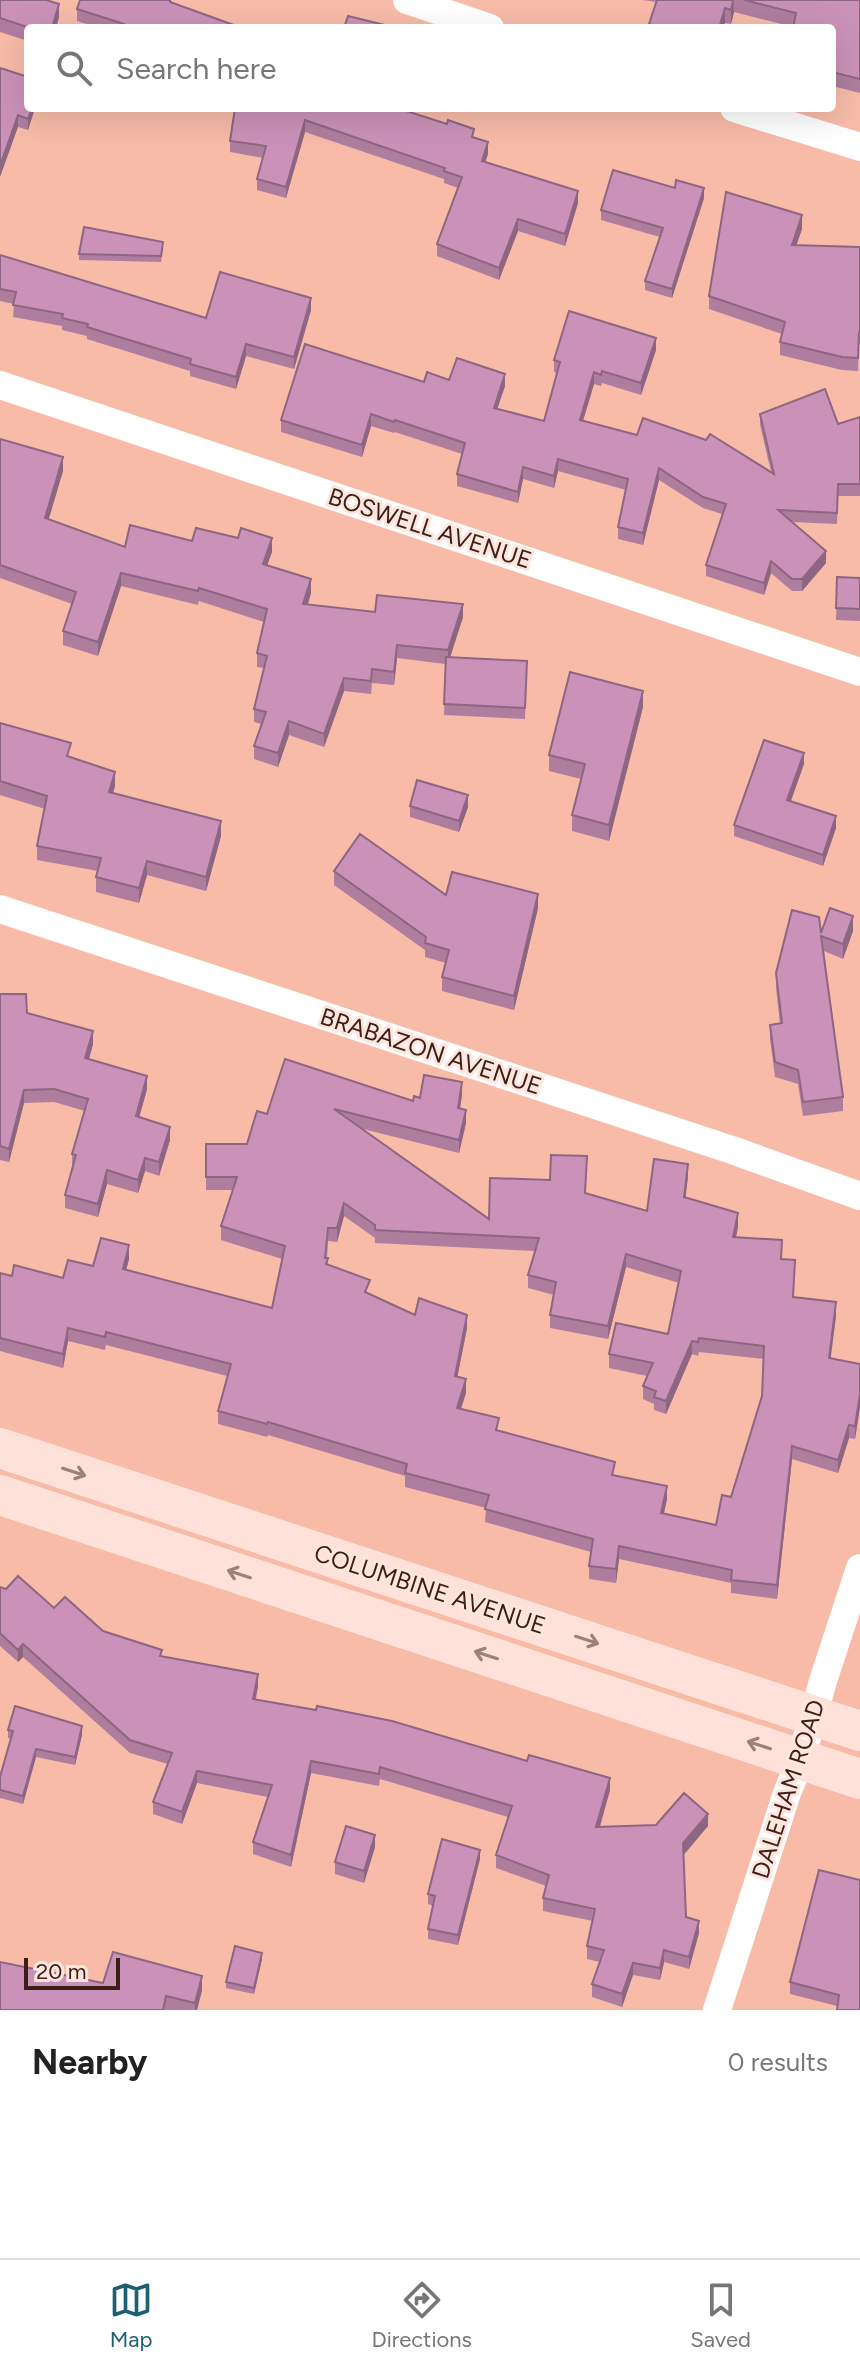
<!DOCTYPE html>
<style>
body{margin:0;font-family:Figtree,sans-serif;background:#f2f2f2;color:#222}
.scale{position:absolute;left:24px;bottom:20px;width:96px;box-sizing:border-box;padding-left:8px;border:4px solid #3c1f17;border-top:0;font-size:22px;line-height:28px;white-space:nowrap;color:#3c1f17;-webkit-text-stroke:6px #fee6de;paint-order:stroke}
.list{margin:0;padding:0;list-style:none}
h2{display:flex;justify-content:space-between;align-items:center;height:104px;margin:0;padding:0 32px;font-size:34px}
h2 small{font-size:26px;font-weight:400;color:#767676}
.icon{flex:none;width:44px;height:44px;fill:none;stroke:currentColor;stroke-width:2;stroke-linecap:round;stroke-linejoin:round}
.map{position:relative;flex:none;width:860px;height:2010px;overflow:hidden}
.search{position:absolute;background:#fff;box-shadow:0 8px 32px #0002;left:24px;right:24px;top:24px;height:88px;display:flex;align-items:center;gap:20px;box-sizing:border-box;padding:0 28px;border-radius:8px;color:#767676;font-size:30px}
.sheet{height:248px;background:#fff}
nav{display:flex;justify-content:space-around;align-items:center;box-sizing:border-box;height:112px;border-top:2px solid #e0e0e0;background:#fff;font-size:22px;color:#767676}
nav a{display:grid;justify-items:center;gap:4px}
nav .on{color:#1b6172}
.map>svg:first-child{display:block}
.lines{fill:none;stroke-linecap:round;stroke-linejoin:round}
.street{stroke:#fff;stroke-width:28}
.secondary{stroke:#fee2da;stroke-width:40}
.wall{fill:#af7e9f;fill-rule:evenodd}
.shaded-wall{fill:#8e6682}
.building{fill:#cb92b9;stroke:#8e6682;stroke-width:2;fill-rule:evenodd}
.oneway{stroke:#9d8078}
.labels{text-anchor:middle;dominant-baseline:central;stroke-width:6;stroke-linejoin:round;paint-order:stroke}
.street-label{font-size:24px;fill:#3c1f17;stroke:#fee6de}
</style>
<div class="map">
<svg width="860" height="2010" viewBox="0 0 860 2010">
<rect width="100%" height="100%" fill="#f7bba8"/>
<g class="lines">
<path class="street" d="M407,0l83,28
M734,108l126,39
M0,385l860,287
M0,909l732,241 128,46
M717,2010l70,-217 14,-34 22,-78 37,-113"/>
<path class="secondary" d="M0,1448l860,283
M0,1495l860,284"/>
</g>
<path class="wall" d="M0,0l59,17 -3,11h-28v13l-28,-9z
M642,0h218v93l-28,-7v-58l-39,-1 -59,-15 -3,12 -6,-1 -2,5h-74l8,-26z
M173,4l69,24h-143l-22,-7v-12z
M0,68l35,40 -7,22 -10,-3z
M235,108l239,29 14,17 -3,8 93,41 -13,43 -47,-15 -19,49 -62,-24v-12l21,-56 -14,-5v-4l-139,-47 -19,66 -29,-8v-11l6,-21 -33,-6v-11z
M675,188l29,10 -32,100 -27,-8v-9l15,-44 -59,-17v-10z
M802,229l-6,16 64,2v98h-1l-1,26 -16,-1 -62,-15v-13l2,-8 -73,-25v-13z
M163,248l-2,14 -82,-2v-6z
M0,255l206,63 105,-8 -17,59 -48,-13 -10,33 -46,-13v-5l-103,-32v-3l-25,-6v-4l-49,-9 1,-13 -14,-3z
M656,350l-15,45 -39,-12 -1,3 -7,-2 -11,36 188,52 -11,-47v-11l78,10 22,-7v79h-22l-1,28 -45,-2 34,41 -24,28h-10l-21,-18 -7,22 -58,-19v-11l16,-51 -19,-6 -44,-28 -16,65 -25,-6v-12l8,-37 -68,-19 -4,17 -31,-9 -5,24 -61,-17v-12l5,-20 -67,-22 -1,1 -23,-7 -9,31 -81,-25v-12l143,-38 25,-2 56,6 -8,22 47,13 13,-48 -3,-1v-12z
M0,439l63,32 -15,49 77,27 67,-6 80,11 -5,13 44,28 -3,12 67,7 88,5 -13,40 77,4 -2,58 -81,-4 1,-51 -48,-6 -3,27 -22,-2 -1,11 -27,-3 -20,56 -35,-12 -11,32 -24,-8v-13l7,-22 -7,-2v-13l10,-41 -7,-1v-14l7,-31 -65,-21 -1,4 -77,-19 -23,70 -35,-11v-14l9,-27 -72,-26z
M837,577l23,1v43l-24,-1z
M643,707l-34,134 -37,-10v-16l9,-36 -32,-8v-16z
M0,723l71,35 44,28 -2,7 108,43 -15,55 -59,-16 -8,28 -43,-11v-15l2,-6 -61,-11v-14l8,-37 -45,-14z
M804,764l-13,37 45,27 -13,38 -89,-30v-11z
M410,806l58,1 -9,25 -49,-15z
M334,871l112,24 92,13 -24,102 -72,-19v-14l4,-14 -21,-6v-7l-91,-65z
M853,931l-10,28 -19,-8 19,146v14l-40,5 -5,-32 -23,-7 -5,-38v-14l10,-1 -4,-36v-15l45,-40z
M0,994l27,19 66,31 -4,15 58,30 -8,28 31,23 -11,36 -14,-5 -7,22 -31,-9 -9,33 -33,-9v-13l7,-27v-14l13,-43 -31,-9 -30,1 -15,59 -9,-2z
M462,1095l-2,13 6,15 -7,30 -96,-24 126,90 97,-26 61,18 41,-34 -3,20 53,30 -2,10 45,22 13,38 42,19 -6,43 30,5v43l-5,32 -6,-1 -11,35 -46,-14 -15,140 -46,-6v-10l-112,-24 -3,24 -27,-4v-13l2,-14 -106,-30 1,-14 -81,-21v-11l-137,-41 -1,2 -49,-13v-13l9,-35 -121,-31 -1,5 -37,-9 -5,27 -63,-17v-78l12,3 51,2 30,-12 36,-7 -3,11 146,38 10,-49 -61,-19v-14l12,-36h-27v-46h41l20,-30 146,-13 7,-3zM344,1216l31,22v5l160,8 -7,24v13l26,7 -4,20v13l58,11 18,-72 53,16 -11,51 -59,20v14l38,8 -4,10v13l11,5v6l12,4 26,-60 6,2 1,-4 65,7 -2,37 -31,101 -15,28 -52,-12 3,-14 -52,-24 -116,-44 -38,-23 5,-15 -9,-16 10,-49 -52,-13 -46,-21 -41,-29 -1,-7 1,-17 9,1z
M0,1587l54,21 108,48 96,30 -2,13 354,91 -10,37 108,-1 -24,29 2,62 13,16 -10,36 -25,-7 -4,18 -27,-5 -11,32 -30,-10v-13l8,-22 -13,-3v-13l6,-25 -50,-10v-13l3,-12 -50,-18v-13l12,-38 -128,-38 -1,7 -68,-13 -20,94 -38,-13v-12l15,-45 -71,-14 -15,41 -29,-10v-12l15,-38 -38,-11 -107,-96 -5,5 -18,-16z
M8,1730l74,5 -7,30 -39,-8 -13,47 -23,-6v-21l11,-38 -3,-1z
M375,1847l-11,36 -29,-9v-12z
M480,1859l-22,86 -30,-6v-10l5,-23 -5,-2v-10z
M860,1880l-23,126 -47,-12v-12z
M262,1959l-8,35 -28,-6v-6z
M103,1983l99,7 -5,20h-197z"/>
<path class="shaded-wall" d="M733,0l1,12 -3,12v-14z
M59,4v13l-3,11h-4z
M725,8v15l-2,5h-4z
M32,108h3l-7,22v-11z
M18,115v12l-18,50v-11z
M305,120v12l-19,66v-11z
M488,142v12l-6,18v-11z
M704,188v10l-32,100v-9z
M578,191v12l-13,43v-12z
M802,215v14l-10,29v-13z
M518,219v12l-19,49v-12z
M311,298v12l-17,59v-12z
M656,338v12l-15,45v-12z
M246,344v12l-10,33v-12z
M594,372v12l-14,47v-11z
M505,374v12l-11,33v-11z
M371,414v12l-9,31v-12z
M63,457v14l-18,61v-14z
M558,459v12l-4,17v-12z
M523,467v12l-5,24v-11z
M659,468v12l-16,65v-12z
M272,538v14l-9,25v-13z
M826,551v12l-24,28v-12z
M771,561v12l-7,22v-12z
M121,573v13l-23,70v-14z
M311,579v14l-8,25v-14z
M463,604v13l-15,47v-14z
M397,645v13l-3,27v-13z
M344,678v13l-20,56v-13z
M643,691v16l-34,134v-16z
M289,721v14l-11,32v-14z
M804,753v11l-17,47v-11z
M115,772v14l-6,20v-14z
M468,795v12l-9,25v-11z
M836,816v12l-13,38v-11z
M221,821v15l-15,55v-14z
M147,861v14l-8,28v-15z
M538,894v14l-24,102v-14z
M853,916v15l-10,28v-15z
M93,1031v13l-8,28v-14z
M147,1076v13l-11,40v-13z
M462,1082v13l-4,26v-13z
M24,1090v13l-15,59v-13z
M466,1110v13l-7,30v-13z
M170,1127v13l-11,36v-14z
M145,1158v13l-7,22v-13z
M688,1164v13l-4,33v-13z
M107,1170v14l-9,33v-13z
M344,1203v13l-7,26v-14z
M738,1213v14l-5,23v-13z
M129,1245v14l-6,23v-13z
M626,1254v13l-18,72v-13z
M836,1302v14l-7,56v-14z
M467,1315v13l-12,61v-13z
M68,1328v13l-5,27v-14z
M692,1341v13l-26,60v-13z
M466,1379v14l-9,28v-13z
M860,1394v13l-5,32v-13z
M849,1425v13l-11,35v-13z
M792,1446v13l-15,140v-14z
M667,1486v13l-6,27v-13z
M619,1546v13l-3,24v-14z
M23,1644v13l-5,5v-12z
M258,1674v12l-5,25v-12z
M82,1726v9l-7,30v-8z
M36,1749v8l-13,47v-8z
M311,1761v12l-20,94v-12z
M197,1771v12l-15,41v-12z
M610,1778v12l-14,49v-12z
M708,1814v12l-25,29v-12z
M375,1835v12l-11,36v-12z
M480,1850v9l-22,86v-10z
M699,1921v12l-10,36v-12z
M664,1950v12l-4,18v-12z
M262,1953v6l-8,35v-6z
M633,1963v12l-11,32v-13z
M202,1976v14l-5,20h-2v-7z"/>
<path class="building" d="M0,0h46l13,4 -7,24h-22l-30,-10z
M80,0h90v2l72,26h-119l1,-4 -47,-15z
M657,0h76l-2,10 -6,-2 -6,20h-57l-13,-4z
M744,0h116v79l-28,-7v-44h-39l3,-15z
M348,16l45,11v1h-49z
M0,68l28,9v31h4l-4,11 -10,-4 -18,51z
M235,108h162l50,16 1,-4 26,9 -2,8 16,5 -6,19 96,30 -13,43 -47,-15 -19,49 -62,-24 25,-67 -18,-6 1,-3 -140,-48 -19,67 -29,-8 9,-33 -36,-5z
M613,170l62,18 1,-8 28,8 -32,101 -27,-8 18,-53 -62,-18z
M726,192l76,23 -10,30 68,2v85h-1l-1,26 -16,-1 -62,-15 5,-20 -76,-26z
M84,227l79,15 -2,14 -82,-2z
M0,255l206,63 14,-46 91,26 -17,59 -48,-13 -10,33 -46,-13 1,-5 -104,-32 1,-3 -26,-6 1,-4 -50,-9 3,-13 -16,-3z
M569,311l87,27 -15,45 -39,-12 -1,4 -7,-3 -14,48 57,15 6,-17 63,22 4,-6 64,40 -14,-60 65,-25 13,35 22,-7v67h-22l-1,29 -59,-3 48,41 -24,28h-10l-21,-18 -7,22 -58,-18 20,-61 -23,-7 -44,-29 -16,65 -25,-6 10,-48 -70,-20 -4,17 -31,-9 -5,25 -61,-18 8,-31 -70,-23 -1,2 -23,-8 -9,31 -81,-25 24,-76 119,38 3,-10 22,8 8,-22 48,16 -11,34 50,13 16,-59 -6,-2z
M0,439l63,18 -18,61 80,29 5,-22 62,16 4,-13 42,10 3,-10 31,10 -9,26 48,15 -8,25 72,8 2,-17 86,9 -15,46 -51,-5 -3,27 -22,-3 -1,12 -27,-3 -20,56 -35,-13 -11,32 -24,-7 12,-34 -12,-3 13,-53 -10,-3 10,-44 -68,-21 -1,3 -77,-18 -23,69 -35,-11 13,-39 -76,-27z
M837,577l23,1v31l-24,-1z
M446,657l81,4 -2,47 -81,-4z
M570,672l73,19 -34,134 -37,-10 13,-51 -36,-9z
M0,723l71,20 -4,13 48,16 -6,20 112,29 -15,56 -59,-16 -8,27 -43,-11 5,-19 -64,-12 10,-50 -47,-15z
M764,740l40,13 -17,47 49,16 -13,39 -89,-30z
M417,780l51,15 -9,26 -49,-15z
M360,834l86,61 6,-23 86,22 -24,102 -72,-19 7,-27 -24,-7 1,-6 -92,-66z
M830,908l23,8 -10,28 -22,-8 22,161 -40,5 -5,-32 -23,-8 -5,-37 12,-2 -6,-50 16,-63 27,7 2,16z
M0,994h26l1,19 66,18 -8,27 62,18 -11,40 34,11 -11,35 -14,-4 -7,22 -31,-10 -9,34 -33,-9 11,-40 -4,-1 16,-55 -34,-10 -30,1 -15,59 -9,-3z
M285,1059l128,42 1,-5 6,2 4,-23 38,7 -4,26 8,2 -7,30 -125,-31 155,110 1,-41 60,2 1,-25 36,1 -2,37 62,18 7,-52 34,5 -4,33 54,16 -5,24 49,3 -1,19 14,1 -2,37 43,5 -7,56 31,6v30l-5,32 -6,-1 -11,35 -46,-14 -15,139 -46,-5 1,-10 -113,-24 -3,23 -27,-3 4,-27 -108,-30 4,-14 -84,-22 2,-9 -139,-42 -1,2 -49,-13 13,-47 -125,-32 -1,5 -37,-9 -5,26 -63,-16v-65l12,3 2,-11 49,13 5,-18 25,6 8,-28 28,7 -6,24 149,39 13,-62 -64,-20 16,-49h-31v-33h41l10,-33 10,3zM344,1203l31,22v5l164,8 -11,37 28,7 -6,33 58,11 18,-72 55,17 -13,63 -52,-11 -7,31 44,9 -10,23 13,5 -2,6 12,4 26,-60 6,1 1,-4 65,8 -2,50 -31,101 -9,-2 -6,30 -55,-12 6,-27 -55,-11 3,-13 -119,-32 3,-12 -42,-10 9,-29 -11,-3 12,-61 -48,-17 -4,17 -50,-23 5,-12 -44,-16 2,-6h-3l3,-30h9z
M18,1576l36,32 11,-11 38,34 59,19 -2,6 98,18 -5,25 63,11 1,-4 75,15 135,40 2,-6 81,23 -14,49 60,-2 28,-32 24,21 -25,29 3,74 13,4 -10,36 -25,-7 -4,18 -27,-5 -11,31 -30,-10 12,-34 -17,-4 8,-37 -52,-11 6,-23 -53,-20 16,-49 -132,-39 -1,7 -68,-13 -20,94 -38,-13 19,-57 -75,-14 -15,41 -29,-10 19,-49 -42,-13 -107,-96 -5,6 -18,-17v-46l6,2z
M15,1706l67,20 -7,31 -39,-8 -13,47 -23,-6v-13l13,-46 -5,-1z
M346,1826l29,9 -11,36 -29,-9z
M442,1839l38,11 -22,85 -30,-6 7,-33 -7,-2z
M819,1870l41,10v130h-23l2,-15 -49,-13z
M235,1946l27,7 -8,35 -28,-6z
M113,1952l89,24 -7,27 -29,-7 -3,14h-163v-48l103,21z"/>
<defs><path id="oneway-shaft" d="M-6 0H5M1.5-3L5.5 0L1.5 3" fill="none" stroke-width="1.6" stroke-linecap="round" stroke-linejoin="round" transform="scale(2)"/></defs>
<g class="oneway">
<use href="#oneway-shaft" transform="translate(74 1472) rotate(18)"/>
<use href="#oneway-shaft" transform="translate(239 1574) rotate(-162)"/>
<use href="#oneway-shaft" transform="translate(587 1640) rotate(18)"/>
<use href="#oneway-shaft" transform="translate(486 1655) rotate(-162)"/>
<use href="#oneway-shaft" transform="translate(759 1745) rotate(-162)"/>
</g>
<g class="labels">
<g class="street-label">
<text transform="translate(430 528) rotate(18)">BOSWELL AVENUE</text>
<text transform="translate(431 1051) rotate(18)">BRABAZON AVENUE</text>
<text transform="translate(430 1589) rotate(18)">COLUMBINE AVENUE</text>
<text transform="translate(788 1789) rotate(-72)">DALEHAM ROAD</text>
</g>
</g>
</svg>
<div class="scale">20 m</div>
<div class="search"><svg class="icon" aria-label="search" viewBox="0 0 24 24"><circle cx="10" cy="10" r="6"/><path d="M15 15l6 6"/></svg>Search here</div>
</div>
<section class="sheet">
<h2>Nearby<small>0 results</small></h2>
<ul class="list">
</ul>
</section>
<nav>
<a class="on"><svg class="icon" aria-label="map" viewBox="0 0 24 24"><path d="M3 6l6-2 6 2 6-2v14l-6 2-6-2-6 2zM9 4v14M15 6v14"/></svg>Map</a>
<a><svg class="icon" aria-label="directions" viewBox="0 0 24 24"><path d="M12 3l9 9-9 9-9-9zM9 14v-3h6M13 9l2 2-2 2"/></svg>Directions</a>
<a><svg class="icon" aria-label="saved" viewBox="0 0 24 24"><path d="M7 4h10v16l-5-4-5 4z"/></svg>Saved</a>
</nav>
